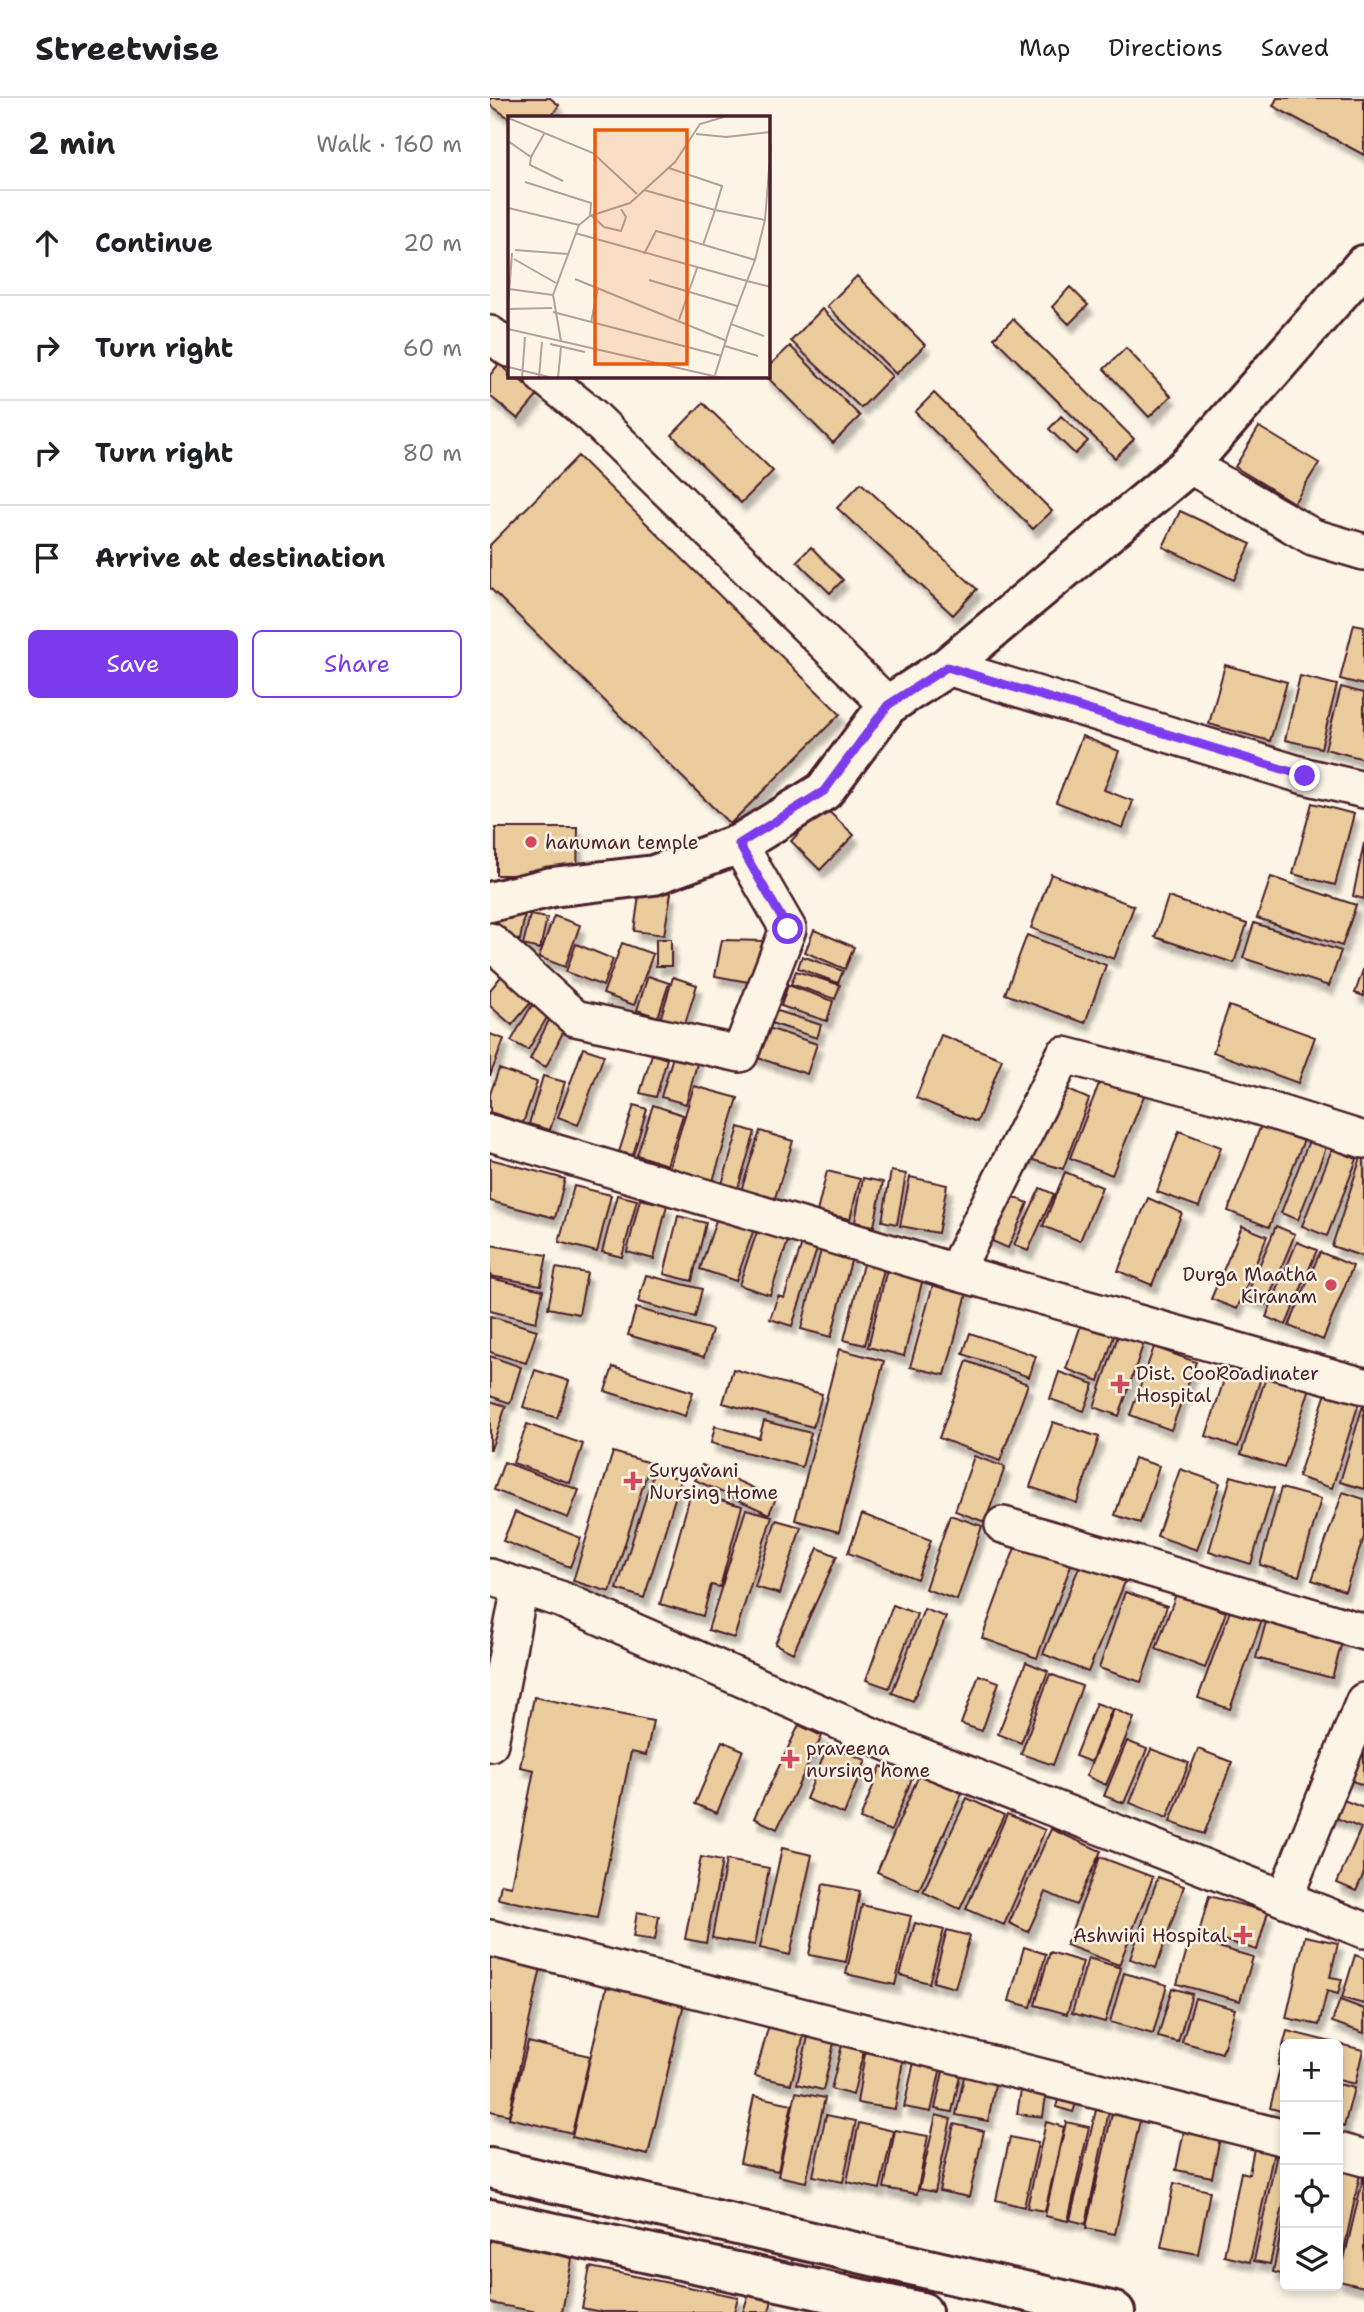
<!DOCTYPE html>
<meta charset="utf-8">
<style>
body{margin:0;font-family:"Shantell Sans",sans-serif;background:#f6f6f6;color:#202124}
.controls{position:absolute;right:21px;bottom:21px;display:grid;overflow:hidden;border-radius:10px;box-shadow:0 4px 10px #0003}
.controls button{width:63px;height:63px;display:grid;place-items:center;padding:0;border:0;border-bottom:2px solid #e0e0e0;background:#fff;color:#202124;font:35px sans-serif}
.stop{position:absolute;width:21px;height:21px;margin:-16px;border:5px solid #7c3aed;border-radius:50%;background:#fff}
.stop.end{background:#7c3aed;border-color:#fff;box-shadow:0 2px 7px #0008}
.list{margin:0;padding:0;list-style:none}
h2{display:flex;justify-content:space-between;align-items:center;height:91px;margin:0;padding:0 28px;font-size:30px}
h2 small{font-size:23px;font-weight:400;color:#757577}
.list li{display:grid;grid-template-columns:46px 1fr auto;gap:21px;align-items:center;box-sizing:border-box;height:105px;padding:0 28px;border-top:2px solid #e0e0e0}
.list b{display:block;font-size:26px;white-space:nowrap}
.list em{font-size:23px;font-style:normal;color:#757577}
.actions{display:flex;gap:14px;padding:21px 28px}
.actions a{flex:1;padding:16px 0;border:2px solid #7c3aed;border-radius:10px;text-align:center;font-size:24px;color:#7c3aed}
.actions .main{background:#7c3aed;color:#fff}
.icon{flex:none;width:38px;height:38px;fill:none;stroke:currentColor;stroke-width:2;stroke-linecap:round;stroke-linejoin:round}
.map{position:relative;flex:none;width:874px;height:2214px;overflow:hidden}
header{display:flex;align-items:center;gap:42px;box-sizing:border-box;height:98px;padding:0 35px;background:#fff;border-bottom:2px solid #e0e0e0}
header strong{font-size:33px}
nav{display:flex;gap:38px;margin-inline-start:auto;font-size:24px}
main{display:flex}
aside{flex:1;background:#fff}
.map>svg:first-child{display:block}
.building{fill:#eacb9c;stroke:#4a1f2b;stroke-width:2;filter:url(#shadow)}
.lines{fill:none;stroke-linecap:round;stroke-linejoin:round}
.minor-casing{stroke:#4a1f2b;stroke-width:40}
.tertiary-casing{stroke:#4a1f2b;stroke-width:44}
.trunk-casing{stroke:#4a1f2b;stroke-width:44}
.minor{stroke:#fcf5e5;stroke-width:35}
.tertiary{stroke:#fcf5e5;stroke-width:38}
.trunk{stroke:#fcf5e5;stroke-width:38}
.route{stroke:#7c3aed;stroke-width:9}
.poi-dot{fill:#d1495b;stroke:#fcf5e5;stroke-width:2.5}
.labels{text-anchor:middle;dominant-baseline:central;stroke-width:5;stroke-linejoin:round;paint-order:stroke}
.poi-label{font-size:19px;fill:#4a1f2b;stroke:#fcf5e5;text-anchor:start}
.inset-road{fill:none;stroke:#b59f9b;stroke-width:2}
.view{fill:#e8590c;fill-opacity:0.15;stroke:#e8590c;stroke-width:3.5}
.inset-edge{fill:none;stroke:#4a1f2b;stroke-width:3.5}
</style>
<header>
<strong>Streetwise</strong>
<nav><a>Map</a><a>Directions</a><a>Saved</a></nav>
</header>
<main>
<aside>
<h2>2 min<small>Walk · 160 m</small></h2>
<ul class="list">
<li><svg class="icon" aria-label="ahead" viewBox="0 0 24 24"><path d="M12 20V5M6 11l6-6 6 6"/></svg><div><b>Continue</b></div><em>20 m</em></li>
<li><svg class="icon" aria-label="right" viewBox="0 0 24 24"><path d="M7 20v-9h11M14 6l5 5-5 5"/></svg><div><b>Turn right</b></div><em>60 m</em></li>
<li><svg class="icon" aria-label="right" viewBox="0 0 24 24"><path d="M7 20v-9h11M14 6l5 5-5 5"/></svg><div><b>Turn right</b></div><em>80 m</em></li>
<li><svg class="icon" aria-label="arrive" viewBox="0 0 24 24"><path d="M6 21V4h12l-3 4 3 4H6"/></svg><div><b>Arrive at destination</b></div></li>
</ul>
<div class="actions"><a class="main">Save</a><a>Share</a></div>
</aside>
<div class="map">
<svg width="874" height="2214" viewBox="0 0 874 2214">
<defs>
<filter id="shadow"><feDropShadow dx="4.5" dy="8" stdDeviation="2" flood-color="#0004"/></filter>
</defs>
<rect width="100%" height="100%" fill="#fcf5e5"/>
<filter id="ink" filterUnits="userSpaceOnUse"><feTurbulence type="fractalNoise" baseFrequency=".0143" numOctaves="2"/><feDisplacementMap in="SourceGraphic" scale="14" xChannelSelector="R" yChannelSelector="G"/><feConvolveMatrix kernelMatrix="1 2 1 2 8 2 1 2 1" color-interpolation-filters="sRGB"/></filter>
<g filter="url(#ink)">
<path class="building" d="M0,0h60l9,7 -8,12 -42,1 -19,-13z
M787,0h87v57l-91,-49z
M367,178l68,69 -29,29 -69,-68z
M580,189l18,18 -19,19 -17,-17z
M332,211l70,67 -31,32 -70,-67z
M523,221l121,120 -19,19 -121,-120z
M300,248l70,70 -27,27 -67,-67 2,-9z
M636,250l45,48 -22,21 -45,-48z
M9,266l10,8v4h6l23,19 -20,24 -28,-23v-21z
M444,295l118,118 -19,18 -118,-117z
M213,305l70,68 -32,32 -69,-68z
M571,318l27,25 -13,13 -26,-25z
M769,329l60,36 -25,40 -59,-36z
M88,358l262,258 -110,110 -240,-236v-43z
M371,385l116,106 -24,26 -116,-107z
M690,413l71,33 -17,36 -71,-33z
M321,449l32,33 -13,13 -33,-32z
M864,526l10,2v59l-24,-6z
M735,567l62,17 -17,59 -61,-17z
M810,578l37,9 -16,63 -36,-8z
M851,589l23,6v66l-39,-10z
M592,638l37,15 -15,39 29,11 -10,27 -67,-26z
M822,705l42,11 -19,71 -42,-11z
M334,709l30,28 -34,35 -29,-29z
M6,730h82l-1,47h-81z
M874,745v56l-11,-3z
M561,776l83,32 -20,53 -83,-31z
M781,779l85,28 -14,41 -85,-28z
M150,790l31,5 -7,42 -30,-4z
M678,799l79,27 -13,39 -79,-26z
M36,811l-6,31 -30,-5v-17z
M40,817l17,3 -7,31 -17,-4z
M64,818l26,9 -15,42 -26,-10z
M764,825l87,28 -12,35 -86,-28z
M324,832l40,17 -9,22 -40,-17z
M537,837l79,30 -21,58 -80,-29z
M166,841h15v27h-15z
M232,842l42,1 -10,42 -39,-7z
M132,845l31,11 -19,51 -31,-11z
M86,846l37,15 -10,27 -37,-14z
M312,858l41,15 -5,12 -40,-15z
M874,869v29l-9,-3z
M306,873l44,14 -5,14 -44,-15z
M13,876l30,26 -21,25 -22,-19v-16z
M158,878l21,7 -11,34 -21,-7z
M183,879l24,8 -13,42 -24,-7z
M298,887l45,16 -6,20 -46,-15z
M42,907l17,9 -21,36 -17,-9z
M739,908l86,31 -17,46 -85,-31z
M282,911l49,16 -4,13 -49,-16z
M60,920l16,8 -20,41 -16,-8z
M272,928l55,18 -10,30 -55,-18z
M0,936l14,5 -14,37z
M451,937l61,24 -25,63 -61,-24z
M93,950l21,7 -26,70 -20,-8z
M184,955l24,7 -12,44 -25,-7z
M162,956l15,5 -11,38 -16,-4z
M9,971l38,13 -14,41 -33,-11v-18z
M614,973l43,17 -35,87 -42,-17z
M53,978l22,6 -15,48 -21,-6z
M565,986l34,15 -26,70 -40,-12z
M204,988l44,12 -25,83 -44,-13z
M144,1007l13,4 -14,46 -14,-3z
M163,1007l30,10 -16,50 -30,-10z
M773,1022l42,17 -36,90 -41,-16z
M249,1029l16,5 -17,56 -16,-4z
M270,1033l33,10 -19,60 -33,-10z
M689,1033l42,16 -22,60 -42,-15z
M820,1040l17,7 -29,75 -17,-7z
M842,1051l25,10 -30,77 -25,-10z
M873,1053h1v106l-32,-11z
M0,1061l75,20 -10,39 -65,-17z
M337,1073l33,8 -10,40 -33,-7z
M401,1073l15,3 -9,50 -15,-3z
M575,1074l37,15 -22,54 -37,-15z
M420,1079l37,8 -9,48 -38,-7z
M373,1080l20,4 -9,44 -19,-4z
M84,1088l37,9 -14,57 -38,-10z
M550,1090l14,6 -26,57 -14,-6z
M513,1094l25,11 -20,45 -25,-11z
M127,1097l20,5 -15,57 -20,-5z
M658,1100l34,15 -30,72 -34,-14z
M150,1101l27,6 -13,54 -27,-7z
M229,1113l37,12 -20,58 -36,-12z
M188,1118l28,7 -14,58 -28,-7z
M270,1125l31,9 -21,63 -31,-10z
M752,1128l25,10 -30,73 -26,-10z
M786,1128l19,8 -29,71 -20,-8z
M313,1143l15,5 -26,80 -22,-7 8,-23 6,2z
M807,1144l20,8 -31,75 -20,-8z
M0,1147l57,10 -6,30 -51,-9z
M332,1148l31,7 -22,84 -30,-8z
M376,1154l21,5 -22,88 -21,-5z
M830,1154l33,14 -30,74 -34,-14z
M398,1167l36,9 -20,82 -36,-9z
M66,1170l31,5 -8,41 -31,-6z
M156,1177l56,14 -7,28 -57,-15z
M445,1179l34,9 -24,89 -35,-8z
M0,1180l53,12 -7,32 -46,-11z
M146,1210l76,22 -8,27 -76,-22z
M0,1218l47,14 -11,33 -36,-11z
M593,1221l33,11 -17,51 -33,-12z
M630,1232l25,9 -26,77 -25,-9z
M480,1235l66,23 -7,21 -66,-23z
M664,1249l42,15 -25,68 -41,-15z
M349,1251l45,12 -45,171 -44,-12z
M0,1258l31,11 -11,36 -20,-7z
M477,1263l61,23 -28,77 -61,-23z
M123,1269l80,25 -8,24 -80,-25z
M738,1269l33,11 -23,69 -32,-11z
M243,1271l89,25 -9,33 -90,-24z
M45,1272l34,11 -12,37 -34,-11z
M569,1274l35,12 -10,27 -34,-12z
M777,1276l43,14 -26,80 -43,-14z
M836,1295l33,10 -27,85 -34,-11z
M0,1303l16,5 -15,43h-1z
M873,1307h1v84l-24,-7z
M274,1323l47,12 -9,34 -91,-24 4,-17 44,12z
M563,1324l46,15 -22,66 -47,-16z
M37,1326l56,20 -13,39 -57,-20z
M123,1354l37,11 -40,129 -37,-11z
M484,1358l31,11 -20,55 -30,-11z
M644,1360l25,8 -19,57 -25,-8z
M14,1364l75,28 -11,28 -74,-28z
M212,1367l74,33 -7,16 -74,-34z
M690,1371l40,14 -23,67 -40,-14z
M164,1373l27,8 -37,119 -27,-9z
M741,1378l43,12 -23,76 -42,-13z
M791,1390l40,11 -22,77 -39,-11z
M201,1394l51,14 -22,81 -9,-2 -8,31 -43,-12z
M853,1394l21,7v38l-19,54 -33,-11z
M256,1411l26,7 -38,122 -26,-8z
M25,1414l66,26 -11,29 -67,-26z
M372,1416l69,26 -14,39 -69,-26z
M460,1417l32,11 -25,74 -32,-11z
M286,1422l25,7 -21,67 -25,-7z
M530,1436l55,20 -38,104 -55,-20z
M328,1450l19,8 -44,97 -18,-9z
M590,1467l45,17 -37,90 -45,-18z
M635,1494l42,14 -26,76 -42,-14z
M686,1496l50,18 -21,56 -49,-19z
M744,1502l31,11 -35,98 -32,-11z
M403,1507l24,9 -28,74 -23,-8z
M434,1511l22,8 -33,84 -21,-8z
M778,1517l76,20 -12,43 -76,-20z
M536,1564l22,9 -27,72 -23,-9z
M560,1576l32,12 -29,79 -32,-11z
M489,1577l20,7 -17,49 -21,-7z
M44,1599l119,24 -7,34 -15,-3 -34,166 -99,-19 3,-15 10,2 23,-116 -14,-3z
M606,1605l16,6 -21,53 -16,-6z
M624,1611l20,9 -28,67 -20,-9z
M874,1624v63l-21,-7z
M309,1627l23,11 -45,93 -23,-11z
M232,1643l21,9 -26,63 -22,-9z
M637,1643l20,8 -23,54 -20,-7z
M338,1647l38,15 -22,54 -38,-15z
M661,1651l38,14 -22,55 -37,-15z
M708,1651l34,13 -28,72 -34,-12z
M391,1668l31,12 -21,53 -31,-12z
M429,1677l43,18 -43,97 -42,-18z
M843,1698l31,12v65l-8,18 -19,-8 24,-55 -35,-14z
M477,1700l37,17 -44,94 -37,-17z
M517,1716l38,16 -41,95 -38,-16z
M561,1731l50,22 -25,54 -30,-13 -18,40 -19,-9z
M292,1750l30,7 -22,100 -30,-7z
M211,1759l21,4 -16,82 -21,-4z
M610,1759l53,20 -34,88 -53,-20z
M236,1762l43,8 -14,77 -43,-7z
M668,1779l26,9 -28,82 -26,-9z
M333,1786l37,7 -14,71 -37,-7z
M719,1798l59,16 -11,38 -58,-17z
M372,1807l49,11 -16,69 -49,-11z
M147,1814l22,4 -4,24 -22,-3z
M425,1825l29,7 -15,53 -29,-8z
M457,1832l23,6 -15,52 -22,-6z
M815,1838l33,7 -8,34 12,2 -4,15 -11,-3 -8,34 -33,-7z
M700,1841l63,18 -13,44 -63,-17z
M0,1849l53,11 -34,157 -19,-4z
M534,1849l22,7 -15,53 -22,-6z
M560,1854l33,10 -16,52 -32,-9z
M865,1857l9,3v46l-22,-6z
M598,1860l33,10 -16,54 -33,-9z
M634,1875l43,12 -14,49 -43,-12z
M119,1879l77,18 -38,160 -76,-18z
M682,1890l20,6 -14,48 -20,-5z
M705,1900l40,11 -13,44 -40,-11z
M850,1902l24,9v24l-32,-11z
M284,1908l35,10 -18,68 -36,-8z
M323,1918l26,6 -16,68 -26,-6z
M797,1933l76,19 -8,34 -17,-4v-36h-53v23l-7,-2z
M355,1935l22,5 -14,57 -22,-6z
M377,1943l38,6 -10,62 -38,-6z
M38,1944l62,14 -18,77 -63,-15z
M426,1955l27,5 -12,54 -27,-5z
M455,1964l17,4 -10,46 -17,-3z
M476,1969l31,7 -9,47 -32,-6z
M790,1970l5,2v42l-15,-4z
M532,1986l25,4 -4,29 -26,-3z
M848,1986l16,4 -10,39 -6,-2z
M571,1991l18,6 -6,17 -17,-5z
M306,1994l29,6 -19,84 -28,-6z
M264,1998l38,8 -14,67 -38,-8z
M609,1999l12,4 -25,123 -16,-4z
M700,2003l36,8 -14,68 -36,-7z
M624,2007l28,6 -27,123 -29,-6z
M336,2017l30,6 -13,61 -30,-6z
M446,2017l15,4 -16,73 -16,-3z
M556,2024l18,5 -19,84 -18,-3z
M576,2024l23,5 -21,94 -23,-5z
M369,2025l34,8 -13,58 -33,-7z
M464,2026l30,7 -15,66 -30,-6z
M405,2032l33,6 -11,58 -33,-6z
M520,2039l28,6 -14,64 -28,-7z
M766,2040l20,4 -26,120 -26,-6 17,-84 8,2z
M790,2042l5,1v56l-15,67 -16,-3z
M855,2063l17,3 -24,115v-81z
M874,2076v113l-25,-6z
M684,2085l36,8 -12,63 -37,-7z
M795,2115v62l-12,-3z
M0,2140l83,16 -11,58h-25l-47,-9z
M100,2169l148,30 -4,15h-133l-19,-4z
M259,2195l23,7 -3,12h-26z"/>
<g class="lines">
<g class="minor-casing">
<path id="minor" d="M0,236l19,15
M53,278l48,39 297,290
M699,367l124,72 51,15
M457,569l358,109 59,14
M0,843l85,77 165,36 48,-125 -49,-85
M0,1035l465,139 409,114
M465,1174l109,-217 173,45 127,40
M513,1427l361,107
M0,1479l70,22 340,149 464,182
M0,1645l30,-156
M795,1799l79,-196
M0,1840l795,200
M848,2053l26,7"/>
</g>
<g class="tertiary-casing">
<path id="tertiary" d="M0,804l62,-15 102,-12 85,-31 85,-53 64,-86 59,-38 242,-202 175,-200"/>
</g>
<g class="trunk-casing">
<path id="trunk" d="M0,2070l625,144
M0,2121l432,93"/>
</g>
<use href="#minor" class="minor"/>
<use href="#tertiary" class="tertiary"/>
<use href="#trunk" class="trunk"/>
</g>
</g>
<g class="lines" filter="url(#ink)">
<path class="route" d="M298,831l-49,-85 85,-53 64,-86 59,-38 358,109"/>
</g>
<g class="poi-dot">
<circle cx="41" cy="744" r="7"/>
<circle cx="841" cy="1187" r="7"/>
<path d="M626.5 1275.5h7v7h7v7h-7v7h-7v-7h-7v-7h7z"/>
<path d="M139.5 1372.5h7v7h7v7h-7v7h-7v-7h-7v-7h7z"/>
<path d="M296.5 1650.5h7v7h7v7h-7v7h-7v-7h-7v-7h7z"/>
<path d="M749.5 1826.5h7v7h7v7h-7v7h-7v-7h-7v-7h7z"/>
</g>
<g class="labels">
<g class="poi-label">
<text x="55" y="744">hanuman temple</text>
<text x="827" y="1176" text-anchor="end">Durga Maatha<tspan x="827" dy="22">Kiranam</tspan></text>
<text x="646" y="1275">Dist. CooRoadinater<tspan x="646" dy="22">Hospital</tspan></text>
<text x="159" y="1372">Suryavani<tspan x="159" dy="22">Nursing Home</tspan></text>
<text x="316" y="1650">praveena<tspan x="316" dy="22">nursing home</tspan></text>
<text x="737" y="1837" text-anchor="end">Ashwini Hospital</text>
</g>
</g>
<g transform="translate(18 18)">
<rect width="262" height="262" fill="#fcf5e5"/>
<path class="inset-road" d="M0,2l85,35 44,41M188,18l30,3 45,-5M0,25l23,16 13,-23M23,41l-1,8 33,16M17,66l66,21 -1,13M136,74l71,20 7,-24 -53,-18M0,92l71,17M84,100l12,11 17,4 5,-14 -5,-8M257,104l6,-76M67,117l172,48 -16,43M195,129l12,-35 50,10 -10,40M7,134l53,4M136,138l12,-23 18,5 81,24 -8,21 24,6M6,143l42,24M67,163l152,62M141,164l88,26M1,173l44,6M0,192l4,-55M0,193l44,-1M45,196l169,44M171,204l18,-52M83,207l7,-36M0,213l214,49M53,225l-8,-46 26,-70 11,-9 40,-13 45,-41 25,-38 24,-7M42,228l35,8M217,230l33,10M0,251l45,11M207,259l16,-51 33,12M31,261l3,-35M14,262l3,-41M50,262l3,-31"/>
<path class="view" d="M87,14h92v234h-92z"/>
<rect width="262" height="262" class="inset-edge"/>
</g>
</svg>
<div class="controls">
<button>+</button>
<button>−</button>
<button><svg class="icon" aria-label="locate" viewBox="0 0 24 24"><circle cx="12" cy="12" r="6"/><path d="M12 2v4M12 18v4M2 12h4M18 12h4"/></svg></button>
<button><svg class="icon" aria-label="layers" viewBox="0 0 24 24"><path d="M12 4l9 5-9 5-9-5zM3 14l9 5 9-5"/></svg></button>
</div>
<div class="stop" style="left:298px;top:831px"></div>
<div class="stop end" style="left:815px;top:678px"></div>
</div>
</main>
